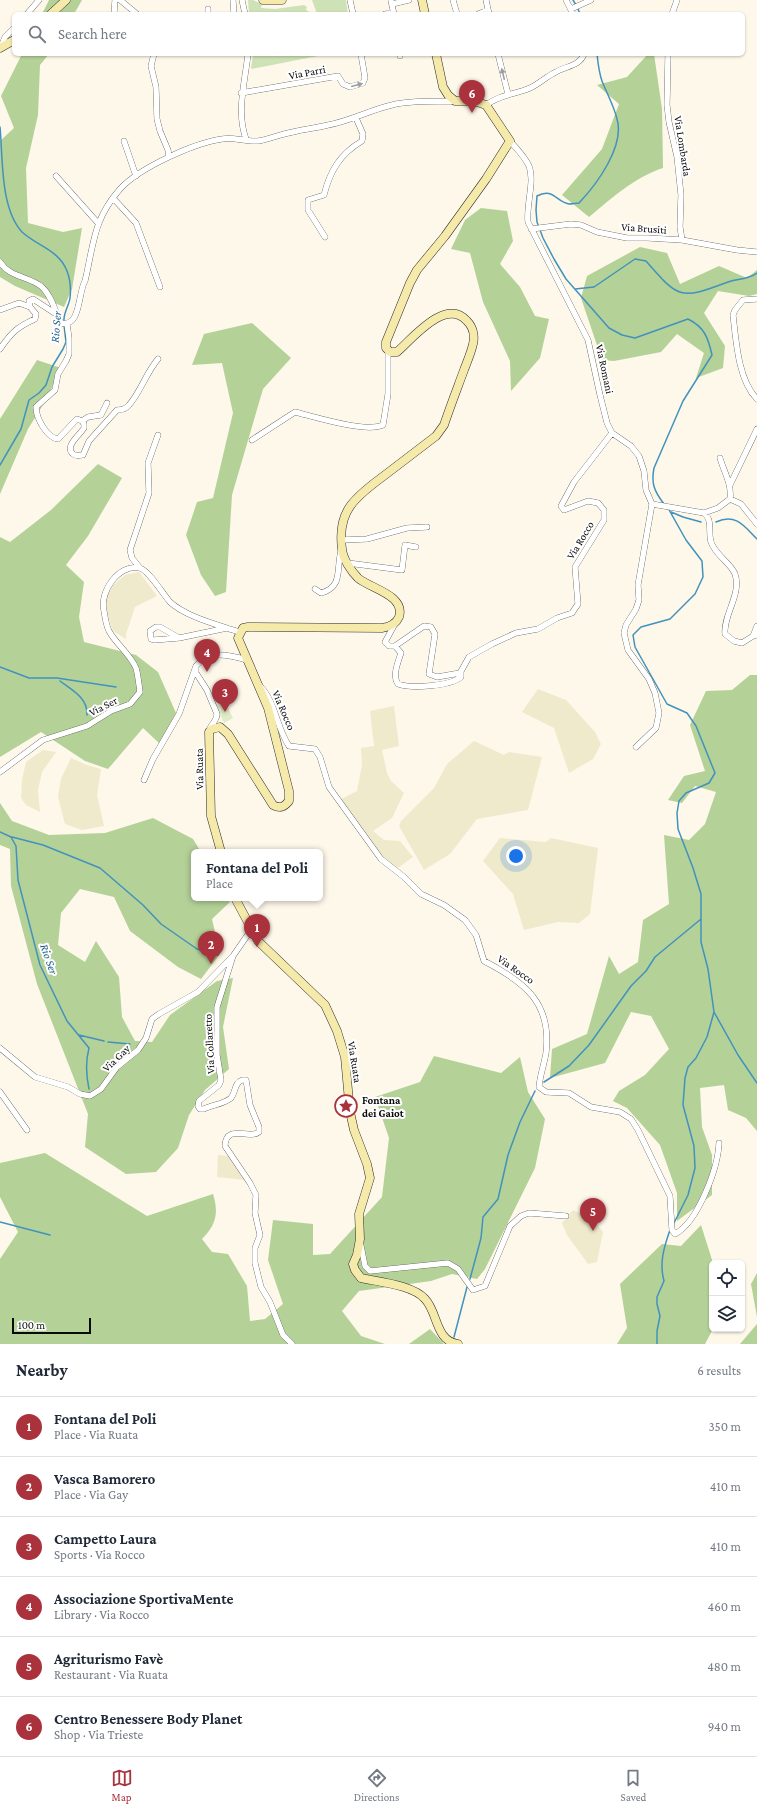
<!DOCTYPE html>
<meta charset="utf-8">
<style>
body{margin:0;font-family:"Crimson Pro",serif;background:#f2f2f3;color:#1f2937}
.controls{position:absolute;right:12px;bottom:12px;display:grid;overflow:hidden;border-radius:6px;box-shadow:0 1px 3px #0004}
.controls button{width:36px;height:36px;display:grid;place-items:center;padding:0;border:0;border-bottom:1px solid #e0e1e3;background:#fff;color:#1f2937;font:20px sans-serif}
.scale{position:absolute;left:12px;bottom:10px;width:79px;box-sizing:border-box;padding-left:4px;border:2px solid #0a0a0a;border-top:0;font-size:11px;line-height:14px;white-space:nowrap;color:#0a0a0a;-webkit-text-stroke:3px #fff;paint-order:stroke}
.you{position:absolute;left:516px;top:856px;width:14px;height:14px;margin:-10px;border:3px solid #fff;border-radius:50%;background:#1a73e8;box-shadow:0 0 0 6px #1a73e833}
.badge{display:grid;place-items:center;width:26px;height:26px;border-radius:50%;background:#a9323d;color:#fff;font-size:13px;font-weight:700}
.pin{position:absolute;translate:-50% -33px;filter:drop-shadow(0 1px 2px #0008)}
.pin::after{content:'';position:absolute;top:21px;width:14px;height:12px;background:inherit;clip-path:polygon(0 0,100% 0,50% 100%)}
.popup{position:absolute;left:191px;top:849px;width:132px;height:52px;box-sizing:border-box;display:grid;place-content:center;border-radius:6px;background:#fff;filter:drop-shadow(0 1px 3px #0005);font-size:13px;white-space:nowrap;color:#747a83}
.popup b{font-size:15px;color:#1f2937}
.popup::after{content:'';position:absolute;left:50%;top:100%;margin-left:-8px;border:8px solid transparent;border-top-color:#fff}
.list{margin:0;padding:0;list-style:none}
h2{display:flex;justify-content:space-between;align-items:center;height:52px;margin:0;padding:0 16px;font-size:17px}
h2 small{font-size:13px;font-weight:400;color:#747a83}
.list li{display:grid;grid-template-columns:26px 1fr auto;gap:12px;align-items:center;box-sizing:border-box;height:60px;padding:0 16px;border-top:1px solid #e0e1e3}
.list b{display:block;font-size:15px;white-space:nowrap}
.list p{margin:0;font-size:13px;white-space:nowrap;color:#747a83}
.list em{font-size:13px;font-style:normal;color:#747a83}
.icon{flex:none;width:22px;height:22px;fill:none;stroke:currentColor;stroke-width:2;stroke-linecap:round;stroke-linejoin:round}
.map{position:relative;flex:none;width:757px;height:1344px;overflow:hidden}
.search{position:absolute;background:#fff;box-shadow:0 1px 3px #0004;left:12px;right:12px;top:12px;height:44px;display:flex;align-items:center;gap:10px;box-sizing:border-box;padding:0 14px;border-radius:6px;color:#747a83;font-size:15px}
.sheet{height:412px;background:#fff}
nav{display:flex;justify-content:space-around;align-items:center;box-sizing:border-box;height:56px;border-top:1px solid #e0e1e3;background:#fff;font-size:11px;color:#747a83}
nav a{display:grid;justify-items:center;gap:2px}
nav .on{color:#a9323d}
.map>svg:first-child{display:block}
.farmland{fill:#efeacc}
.green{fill:#cfe2b7}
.forest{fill:#b4d198}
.pitch{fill:#e0ebc8}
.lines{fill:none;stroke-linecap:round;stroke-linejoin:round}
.stream{stroke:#4292bd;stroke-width:1.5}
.street-casing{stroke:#3d3d3d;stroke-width:6}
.secondary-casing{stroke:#2c2c2c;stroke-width:9}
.street{stroke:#fff;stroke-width:5.5}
.secondary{stroke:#f6eaab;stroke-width:8}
.oneway{fill:#9d9d9d}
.labels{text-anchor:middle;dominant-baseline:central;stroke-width:4;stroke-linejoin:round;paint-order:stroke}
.street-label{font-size:11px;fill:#0a0a0a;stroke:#fff}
.poi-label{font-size:11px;font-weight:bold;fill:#0a0a0a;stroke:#fff;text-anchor:start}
.water-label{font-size:12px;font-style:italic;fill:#22638c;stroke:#fff}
</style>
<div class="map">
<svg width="757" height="1344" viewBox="0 0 757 1344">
<rect width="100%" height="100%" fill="#fdf8e9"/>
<path class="farmland" d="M139,572l18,24 -22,11 -9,27v5l-13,-8 -7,-21 1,-20 18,-15z
M538,689l28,11 29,32 6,12 -8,15 -24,14 -15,-45 -32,-16z
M394,706l5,40 -17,4 5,23 4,8 13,12 -12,25 -19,13 11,9 16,1 13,16 -15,11 -16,-10 -41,-59 16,-8 5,-26 -1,-17 13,-2 -4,-35z
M474,741l30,14 5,-3 33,5 -14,53 -51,9 -27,35 -26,16 -25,-44 2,-5 33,-33 13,-24z
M43,750l13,2 -14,20 -4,18 2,22 -14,-7 -5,-7 1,-18 4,-18z
M71,758l16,7 14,4 -4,26 7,31 -22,4 -17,-6 -7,-27 3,-18z
M500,838l46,4 5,-4 47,10 -8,66 -11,9 -21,-1 -34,8 -11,-36 -30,-33z
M218,1155l11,1 16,24 -28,-3z
M573,1210l20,9 10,13 -6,30 -9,2 -21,-29 -5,-12z"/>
<path class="green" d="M248,0h5l9,4 -1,4 14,1 29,-4 3,2 -1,3 6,4h-63z
M312,0h34l2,14h-31z
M253,54h75l-77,15z"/>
<path class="forest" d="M49,0h33l-8,14h-32z
M22,54h27l-9,11 -2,50 -12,53 2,55 35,9 19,-4 -10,61 -8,18 -49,-21 -15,-9v-136l14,-13 -13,-32z
M648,54h6l8,55 1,59c-28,9 -51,30 -74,49l-27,-22 40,-46 17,-45 -22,-19 30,-8z
M481,208l26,3 6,30 -13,23 20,23 15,29 14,3 -9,39 -29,33 -1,-30 -27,-59 -13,-49 -19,-4 14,-29z
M640,247l27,6 13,31 39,-18 28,12 10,-8v24l-8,2 -31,-5 -14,22 21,33 -2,22 -27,10 8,-25 -27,-19 -16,18 -47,9 -12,-1 -21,-62 6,-22z
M252,323l39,35 -28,31 -31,106 -6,97 -11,4 -14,-21 -15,-40 11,-33 16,-4 20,-85 -11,-50 -30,2 12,-31z
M37,360l24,8 -15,32 -18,29 -28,65v-75z
M98,464l24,14 -34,58 -22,29 18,17 -5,35 5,25 52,13 22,17 18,41 -16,31 -17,-16 -35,41 -23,-8 -44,-29 -41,25v-220l10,5 41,-32z
M750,675h7v456l-11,-13 -18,-8 -4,-25 -24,3 2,39 10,28v40l-35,26v-28l-17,-48 -33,-37 -14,-7 6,-10 26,-16 24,-26 -18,-33 -20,-4 -26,51 -55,15 2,-29 35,-15 22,-78 10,18 19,-12 5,-42 26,-16 -5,-69 25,5 16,-16 11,-32 -21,-6 -13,17 -14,-3 16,-24 21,-5 -15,-46 16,-34 26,-1z
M0,803l12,18 37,14 56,-2 48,-15 40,21 8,13h-7v46h33l3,4 -18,17 8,35 -19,25 -23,-12 -48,-36 -16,-34 -34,-8 -19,24 -3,32 27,17 11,-21 23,36 3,40 13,24 17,1 18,-27 47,-34 16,-3 -10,49 6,42 -24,21 -16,25 -11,33 -22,24 -30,2 -41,-27 3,-33 -51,-130 -26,-98 -1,-37 -10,-4z
M434,1056l67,17 19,-16 8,35 17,27 -10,49 -50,101 -8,10 -25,-5 -21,7 -72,10 -17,20 19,25 24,8h-385v-85l18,-27 -18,-35v-34l45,-10 102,63 66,-22c6,19 3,31 -11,45l10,13 16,2 19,32 3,35 15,-2 18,-15 -15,-44 5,-40 40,4v31l17,-1 52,-57 7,-59 -14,-41 45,-15z
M701,1225l12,38 -1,66h1l-8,15h-88l10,-16 -7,-44 42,-40 19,2z
M757,1273v44l-6,-33z
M757,1324v20h-17z
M430,1329l14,15h-35z"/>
<path class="pitch" d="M225,702l8,16 -9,5 -8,-17z"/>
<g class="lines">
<path class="stream" d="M573,0l3,5
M578,9l2,5
M597,54c1,9 2,19 5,27 5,13 12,25 15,38 8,27 -20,65 -38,84 -3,0 -7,1 -10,1 -13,-2 -16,-17 -32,-8l-1,14 1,12 6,16 11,21 12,20 43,49 13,7 13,3 53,-19c16,8 20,18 24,36l-29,46 -29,67c-3,15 0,23 10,36
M0,127c3,31 0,81 22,105 15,14 37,18 45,39 3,8 4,19 3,27 -1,8 -7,15 -6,24
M575,289l19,-2 41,-28 11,2c33,38 34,39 82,21 11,-4 19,-2 29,-9
M0,465l21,-36 8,-29 10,-7 7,-8 6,-18 11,-18 3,-7 -2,-17
M668,508l18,32 16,21 1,16 -8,17 -25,25 -29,8 -8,8 2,12 32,57 20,9 9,13 19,47 -6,10 -23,10 -7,8 -2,12 1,16 15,39 8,26v48l7,27 6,43 24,43 19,28
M671,512l12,5 18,5
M716,522c20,-9 28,4 41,17
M0,667l29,11h28l59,9
M60,681c12,9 28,17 27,34
M0,832l11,5 5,9 2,34 22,85 27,56 22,27c-4,15 -3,27 0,41
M12,837l31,8 57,23 43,37 18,19 36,25 21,6
M79,1035l25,6
M108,1042l22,2
M544,1082l25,-16 20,-21 42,-59 15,-15 9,-14 46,-38
M0,1222l50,13
M674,1223l14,-28 7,-27 -1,-22 -11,-41 2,-27 3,-11 8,-9 11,-21 7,-25
M470,1279l11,-41 2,-21 15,-18 10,-44 12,-33 15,-31
M454,1337l13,-50
M657,1344v-13l3,-15 -3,-12v-7l7,-16c-5,-18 0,-34 6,-51"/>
<g class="street-casing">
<path id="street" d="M120,0l17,14
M233,0l1,14
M242,0l3,14
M350,0l3,14
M453,0l4,14
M486,0l3,14
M566,0l7,14
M391,1l3,13
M392,4l17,-4
M208,9v5
M571,9l20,-9
M27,14l12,-14
M114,14l1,-14
M385,14l8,-1
M478,14l10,-4
M672,14l5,-14
M1,47l4,-10 9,-9
M154,54l-3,12 5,21 1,32 3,12 8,19 1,7
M400,54v2
M498,54l10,40
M668,54l-1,51 2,17 8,35 4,38 -1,32 2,13
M241,93l97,-17 5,8 7,3 13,-4 2,-5 -4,-24
M486,105c15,-11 28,-10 44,-17 9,-4 17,-12 26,-16 10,-6 24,-6 28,-18
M246,139c-10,-27 -1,-57 2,-85
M124,141l12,35
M510,141c7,8 15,16 19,25 6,15 -3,39 -1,56l60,118 12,55 7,28 5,10 19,13 8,10 5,15 2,19 6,14 52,9c9,7 4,19 7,29 5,14 19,20 24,32 7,20 -12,41 -10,60l9,7 8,2 11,-7 4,-1
M56,176l42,47
M113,198l23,25 24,64
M531,229l40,-5 10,1 16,7 30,6h21l34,2 55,10 20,2
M325,237l-17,-27v-10l16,-5c6,-24 16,-41 38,-54l1,-7 -7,-16
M0,262c10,16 29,14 42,25 10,9 13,25 19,36 20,5 17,-31 24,-42 9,-38 8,-61 35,-92 19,-21 74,-46 102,-50 12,-2 24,3 36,2 11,-2 23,-7 35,-9 11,-3 24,-4 35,-7 22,-4 42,-15 64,-20 20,-5 42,-3 63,-4
M757,299l-14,1 -8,10 -2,5c3,25 5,65 24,84
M0,310l19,-7 11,4
M67,324l2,14v16l-3,7 -8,13 -3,16 -19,17c0,11 11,31 22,32l19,-20 5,2 6,-4 13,-2 6,-12
M0,349c11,-16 17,-22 35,-30l1,-5 -6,-7 -1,-6 4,-2 23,15
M82,421l2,3v4c-4,7 -20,18 -11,26 3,3 6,1 10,1l6,-14 28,-31c5,0 9,-1 12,-5 11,-12 17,-32 29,-46
M252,440l43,-28c20,5 71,21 88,13l5,-31v-44
M730,485l27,-56
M730,499l11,5 16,20
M704,513l14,-5 12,-9c2,-15 -6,-27 -10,-41
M342,540l25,-1 40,-11 20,-1
M348,563l54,7 3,-25 11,2
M140,568l-8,-10 -2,-8 19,-57 -1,-30 10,-28
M315,589l6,4c24,-6 14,-28 21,-45
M396,622l-11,20 4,4h6l29,-20 7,1 4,7 -6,40 8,3 23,-4 9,-16 23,-13 24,-11 22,-4 19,-11 15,-5 6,-9 -3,-37 29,-47v-10l-6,-7 -10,-2 -24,9 -3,-4 13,-24 38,-49
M753,636l4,-10
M179,638l-25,2 -3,-1 -1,-8 6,-4h4l19,11 48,-10
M395,646l6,7c-3,9 -9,23 -3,31 14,5 52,2 63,-7v-5
M196,668v5l11,17 10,24c0,7 -7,11 -8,17
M260,686c16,16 16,41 29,60l26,3 5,8 9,30 52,72 23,18 17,17 23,11 21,15 11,15 8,26c41,21 68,42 62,92 -2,12 -6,22 -7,34l7,5 23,1 22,14 29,5 11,7 7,11 32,66 2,34 3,4c23,-12 43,-66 44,-91
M636,747l20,-19 3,-15 -4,-20 -6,-14 -21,-29 -4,-17 2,-8 10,-16 3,-9 -1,-15 14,-81
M0,772l43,-32 44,-14 24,-15 19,-7 10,-12c-1,-7 -2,-17 -4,-24 -6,-14 -20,-24 -27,-37 -3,-6 -4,-14 -5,-20 -5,-19 15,-48 36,-43 9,3 23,26 30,34 16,15 49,23 69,30
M144,780l9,-21 26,-45 17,-48c13,-16 33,-11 51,-6
M233,956l-16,51v48l4,25 -2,5 -20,16 -1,5 2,3h4c8,-4 20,-5 27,-11 5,-6 3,-15 11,-18h4l4,25 9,22v5c-9,8 -33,-9 -34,14l25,37 6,12 -1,18 5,22 -5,13v15l6,24 9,15 13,33 9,9
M0,1048l35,29 33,10 12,7 10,2 11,-7 16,-22 21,-17 8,-12 6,-19 7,-5 39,-22 35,-36 18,-26
M0,1092l27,38
M360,1241l5,25 5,5 78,-8 10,6 15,21 12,-4 25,-60 11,-10 8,-3 37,3"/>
</g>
<g class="secondary-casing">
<path id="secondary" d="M263,0h19
M422,0l3,14
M51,14l15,-14
M0,48l14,-8
M221,852l-10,-36 -2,-84 3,-3 8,-2 8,7 45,71c7,4 11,2 16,-4v-10l-21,-83 -30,-70 5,-10 5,-1 134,1c7,-1 14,-4 17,-11 7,-22 -30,-29 -41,-39 -7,-7 -15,-19 -16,-29 -2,-15 0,-32 9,-44 9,-12 22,-21 34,-30 17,-13 34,-26 51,-39l8,-11c6,-18 13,-36 20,-55 3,-8 7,-17 9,-26 2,-8 0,-17 -6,-23 -21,-24 -54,17 -70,31h-7l-4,-4v-6l24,-59 7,-13 28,-34 41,-57 24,-38 -24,-36 -12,-4h-19l-7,-6 -5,-8 -7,-33
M235,898l23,43 67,64 12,26 8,26 5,55 4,18 13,34 3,14 -11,36 1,25 -3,16 -4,9 2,6 6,8c18,4 52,7 64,21 13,13 10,42 33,45"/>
</g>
<use href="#street" class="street"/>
<use href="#secondary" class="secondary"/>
</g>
<defs><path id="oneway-solid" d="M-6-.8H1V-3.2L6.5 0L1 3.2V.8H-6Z"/></defs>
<g class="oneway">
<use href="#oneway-solid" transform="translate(503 74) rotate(-104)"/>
<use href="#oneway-solid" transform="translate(357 85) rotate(-15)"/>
</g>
<defs>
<g id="sight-ring" transform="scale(1.15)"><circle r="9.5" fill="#fff" stroke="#a9323d" stroke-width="1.5"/><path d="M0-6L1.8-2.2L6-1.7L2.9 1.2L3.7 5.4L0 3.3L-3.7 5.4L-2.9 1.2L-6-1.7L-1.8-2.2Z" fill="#a9323d"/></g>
</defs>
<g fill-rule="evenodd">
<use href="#sight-ring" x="346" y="1106"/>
</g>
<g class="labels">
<g class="street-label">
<text transform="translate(307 72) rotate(-11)">Via Parri</text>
<text transform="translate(683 146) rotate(81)">Via Lombarda</text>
<text transform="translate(644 228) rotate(4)">Via Brusiti</text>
<text transform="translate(605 369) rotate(78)">Via Romani</text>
<text transform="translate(580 540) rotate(-59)">Via Rocco</text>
<text transform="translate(103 706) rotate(-27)">Via Ser</text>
<text transform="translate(284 710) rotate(67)">Via Rocco</text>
<text transform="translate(199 769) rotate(-91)">Via Ruata</text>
<text transform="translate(516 969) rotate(35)">Via Rocco</text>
<text transform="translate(209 1044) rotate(-93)">Via Collaretto</text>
<text transform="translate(116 1058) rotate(-44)">Via Gay</text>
<text transform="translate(355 1062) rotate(81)">Via Ruata</text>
</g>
<g class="poi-label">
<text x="362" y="1100">Fontana<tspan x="362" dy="13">dei Gaiot</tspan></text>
</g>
<g class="water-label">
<text transform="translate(56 327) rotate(-85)">Rio Ser</text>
<text transform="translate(49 959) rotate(71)">Rio Ser</text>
</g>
</g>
</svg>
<div class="controls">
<button><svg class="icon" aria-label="locate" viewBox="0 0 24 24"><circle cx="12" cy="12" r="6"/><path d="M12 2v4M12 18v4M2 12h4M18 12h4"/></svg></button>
<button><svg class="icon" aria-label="layers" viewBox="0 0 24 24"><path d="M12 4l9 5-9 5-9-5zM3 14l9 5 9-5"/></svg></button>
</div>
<div class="scale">100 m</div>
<div class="you"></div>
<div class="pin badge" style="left:257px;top:947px">1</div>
<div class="popup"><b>Fontana del Poli</b>Place</div>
<div class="pin badge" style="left:211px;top:964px">2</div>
<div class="pin badge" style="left:225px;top:712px">3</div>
<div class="pin badge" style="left:207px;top:672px">4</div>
<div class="pin badge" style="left:593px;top:1231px">5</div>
<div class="pin badge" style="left:472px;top:113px">6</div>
<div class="search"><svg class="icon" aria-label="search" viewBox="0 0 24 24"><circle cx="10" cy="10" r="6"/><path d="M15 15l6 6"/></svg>Search here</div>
</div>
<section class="sheet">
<h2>Nearby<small>6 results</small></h2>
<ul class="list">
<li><span class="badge">1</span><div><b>Fontana del Poli</b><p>Place · Via Ruata</p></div><em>350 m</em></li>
<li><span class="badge">2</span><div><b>Vasca Bamorero</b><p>Place · Via Gay</p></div><em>410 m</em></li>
<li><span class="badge">3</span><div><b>Campetto Laura</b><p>Sports · Via Rocco</p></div><em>410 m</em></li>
<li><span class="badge">4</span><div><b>Associazione SportivaMente</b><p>Library · Via Rocco</p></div><em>460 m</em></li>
<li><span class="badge">5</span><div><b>Agriturismo Favè</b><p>Restaurant · Via Ruata</p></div><em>480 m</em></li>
<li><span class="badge">6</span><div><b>Centro Benessere Body Planet</b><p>Shop · Via Trieste</p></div><em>940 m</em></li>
</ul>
</section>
<nav>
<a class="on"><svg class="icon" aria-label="map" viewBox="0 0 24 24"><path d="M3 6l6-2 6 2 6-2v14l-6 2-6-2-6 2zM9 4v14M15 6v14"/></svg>Map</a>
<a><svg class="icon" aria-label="directions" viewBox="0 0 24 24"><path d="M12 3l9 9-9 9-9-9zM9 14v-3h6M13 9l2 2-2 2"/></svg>Directions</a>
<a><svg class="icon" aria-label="saved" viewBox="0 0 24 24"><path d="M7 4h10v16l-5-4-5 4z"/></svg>Saved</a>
</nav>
